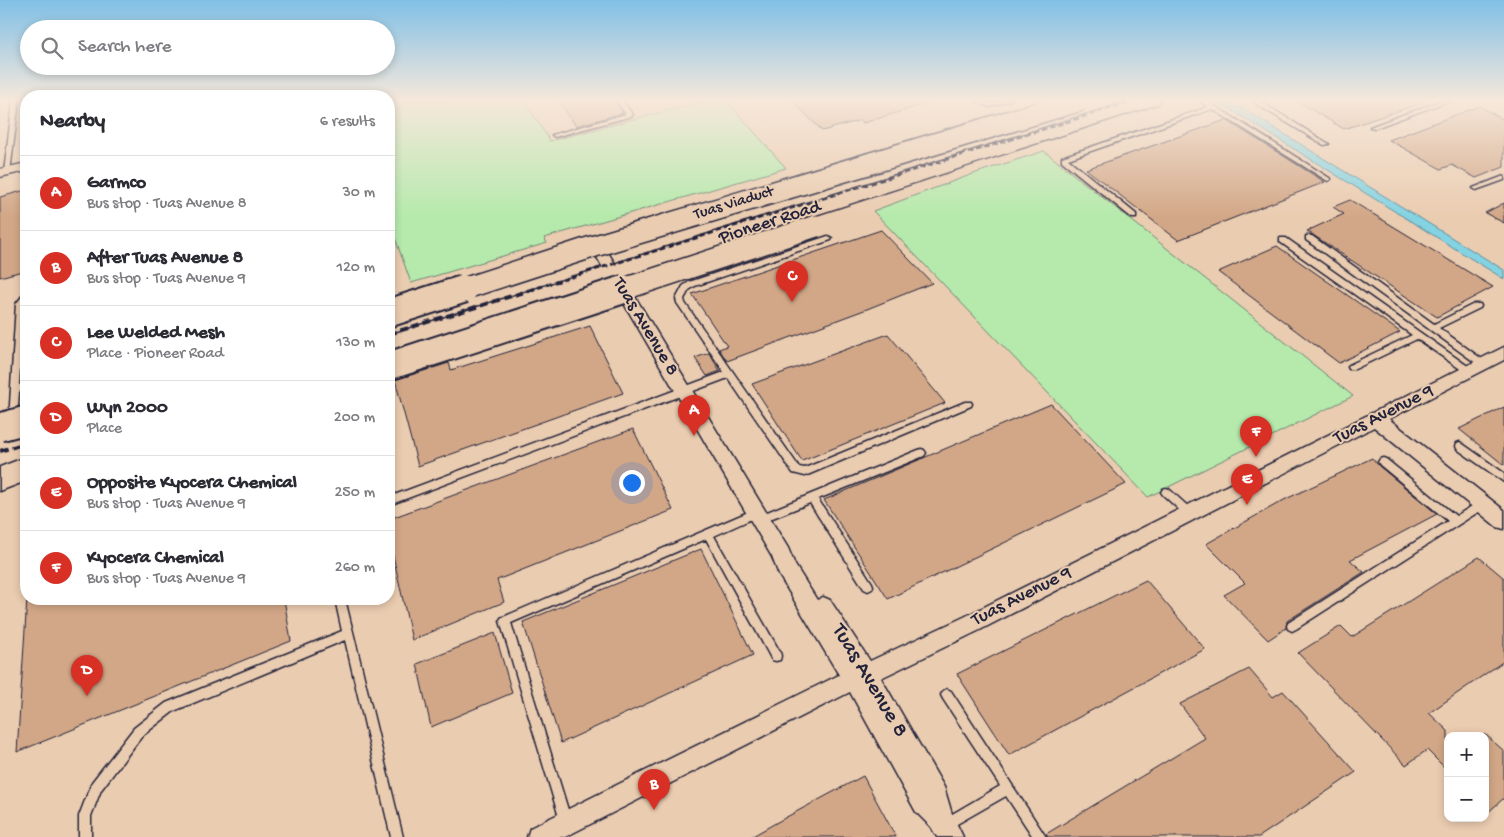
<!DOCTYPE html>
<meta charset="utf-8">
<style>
body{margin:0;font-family:"Gochi Hand",sans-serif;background:#f7f7f7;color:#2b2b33}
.controls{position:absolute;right:15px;bottom:15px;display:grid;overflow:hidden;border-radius:10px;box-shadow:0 2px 8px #0003}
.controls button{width:45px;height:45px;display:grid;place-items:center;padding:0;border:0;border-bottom:1px solid #e1e1e2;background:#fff;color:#2b2b33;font:25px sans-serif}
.you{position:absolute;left:631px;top:482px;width:18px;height:18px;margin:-12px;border:4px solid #fff;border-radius:50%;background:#1a73e8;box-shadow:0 0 0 8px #1a73e833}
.badge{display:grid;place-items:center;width:32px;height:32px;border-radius:50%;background:#d93025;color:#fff;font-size:16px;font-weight:700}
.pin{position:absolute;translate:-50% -41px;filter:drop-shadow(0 1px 2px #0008)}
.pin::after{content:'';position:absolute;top:26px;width:18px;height:15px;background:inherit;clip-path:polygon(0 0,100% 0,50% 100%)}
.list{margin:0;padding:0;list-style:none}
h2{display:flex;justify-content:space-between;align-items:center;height:65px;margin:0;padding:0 20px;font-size:21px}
h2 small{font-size:16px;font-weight:400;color:#7c7c81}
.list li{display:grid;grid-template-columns:32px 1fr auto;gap:15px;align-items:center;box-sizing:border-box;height:75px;padding:0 20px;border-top:1px solid #e1e1e2}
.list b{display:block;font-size:19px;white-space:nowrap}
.list p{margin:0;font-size:16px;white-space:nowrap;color:#7c7c81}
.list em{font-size:16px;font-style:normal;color:#7c7c81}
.icon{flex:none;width:28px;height:28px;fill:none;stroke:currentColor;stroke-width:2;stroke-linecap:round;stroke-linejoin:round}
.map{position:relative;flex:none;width:1504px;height:837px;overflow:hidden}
.search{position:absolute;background:#fff;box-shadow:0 2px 8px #0003;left:20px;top:20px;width:375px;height:55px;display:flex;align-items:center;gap:12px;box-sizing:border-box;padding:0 18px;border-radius:28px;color:#7c7c81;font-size:19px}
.panel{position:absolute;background:#fff;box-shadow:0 2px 8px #0003;left:20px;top:90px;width:375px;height:515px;border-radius:20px}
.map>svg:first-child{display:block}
.green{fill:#b5eaac;stroke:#6c8674}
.water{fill:#84d3e2;stroke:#5d8c9f}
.building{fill:#d2a787;stroke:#22223b}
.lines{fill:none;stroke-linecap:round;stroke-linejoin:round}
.lane-casing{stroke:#22223b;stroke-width:3}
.street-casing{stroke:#22223b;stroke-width:3}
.primary-casing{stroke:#22223b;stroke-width:3}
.lane{fill:#eaccb0;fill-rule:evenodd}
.street{fill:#eaccb0;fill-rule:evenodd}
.primary{fill:#eaccb0;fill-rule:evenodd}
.rail-far1{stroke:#22223b;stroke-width:3;stroke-dasharray:5.5 3;stroke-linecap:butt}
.rail{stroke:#22223b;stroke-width:4;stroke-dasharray:8 4;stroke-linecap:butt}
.primary-bridge-far1-casing{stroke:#22223b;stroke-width:24;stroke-linecap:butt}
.primary-bridge-casing{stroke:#22223b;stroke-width:31;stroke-linecap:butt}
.primary-bridge-far1{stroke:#eaccb0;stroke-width:21}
.primary-bridge{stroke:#eaccb0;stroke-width:27}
.labels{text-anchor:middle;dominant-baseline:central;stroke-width:4;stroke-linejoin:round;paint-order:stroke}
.far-street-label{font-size:16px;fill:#22223b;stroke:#eaccb0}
.street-label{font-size:19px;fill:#22223b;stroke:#eaccb0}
.near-street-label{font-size:22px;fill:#22223b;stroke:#eaccb0}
</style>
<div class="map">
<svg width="1504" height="837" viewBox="0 0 1504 837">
<rect width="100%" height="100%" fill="#eaccb0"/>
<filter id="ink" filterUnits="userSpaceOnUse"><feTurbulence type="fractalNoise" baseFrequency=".02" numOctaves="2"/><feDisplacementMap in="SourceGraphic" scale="10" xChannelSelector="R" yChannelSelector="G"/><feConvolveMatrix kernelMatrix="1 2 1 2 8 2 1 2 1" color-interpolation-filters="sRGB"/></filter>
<g filter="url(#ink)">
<path class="green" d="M389,100h135l26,41 158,-41h18l60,68 -242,70 3,5 -136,40 -22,-62z
M1044,151l309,245 -205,101 -275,-286 100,-37z"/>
<path class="water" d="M1215,100h14l275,170v9z"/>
<path class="building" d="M558,100h56l9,13 -47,13z
M792,100h137v3l-66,20 -2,-3 -39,11z
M1295,100h129l1,2 -81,27z
M1479,106l25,14v47l-28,11 -24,-13 -11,4 -52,-29z
M1226,120l99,62 -147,58 -92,-71z
M26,190v80l-26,7v-80z
M1350,200l143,87 -56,30 -130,-86 37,-17 -11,-7z
M1504,203v20l-19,-10z
M881,230l51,53 -65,26 -140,52 -8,-12 8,-3 -35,-52z
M1277,246l123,86 -61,31 -121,-91z
M590,326l33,67 -205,73 -23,-86 54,-17 2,7z
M888,334l57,69 -143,58 -50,-77z
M709,353l11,18 -13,5 -12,-18z
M1051,404l75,80 -238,115 -64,-99z
M1504,407v58l-45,-36z
M633,429l40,81 -176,70 7,22 -92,38 -23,-102v-19z
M1372,458l7,8 58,48 -87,46 14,12 -77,49 -1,7 -18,12 -44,-45 21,-12 -39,-39 78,-44z
M701,549l52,106 -192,88 -38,-121z
M1479,557l25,21v83l-75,52 19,18v40l-21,-21 -21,15 -108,-112 43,-27 11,11z
M1146,580l59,69 -196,106 -52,-81z
M27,599h257l7,42 -274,111z
M495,633l17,60 -81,34 -14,-63z
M1249,669l24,28 10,-6 73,81 -97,65h-211l-2,-3 159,-96 -25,-34z
M1485,734l19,17v47l-19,17z
M863,776l33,61h-145l30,-17z"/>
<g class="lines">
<g class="lane-casing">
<path id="lane" d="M13,100h6l-9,72 -3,2 -3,-2z
M616,100h6l11,15 -1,1 -77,21 -3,-2 74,-21z
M975,100c7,-1 10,3 16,3 7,0 13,-4 20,-3l-22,7z
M1198,100h7l10,6 116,73 -3,2 -2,-1 -114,-71 -144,50 68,55v4h-4l-70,-57v-4l146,-50z
M1254,100h6l1,2 68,42 -5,1 -68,-41z
M1443,100h8l-76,28 -5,-1z
M1504,176v4l-28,10 -3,-2z
M828,236l4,2 -1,2 -136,46 -6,4 -5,9 1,4 114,164 6,1 160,-66h6l1,2 -1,2 -166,70 -12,-3 -65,-95 -339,127v-8l335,-125 -47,-69 -1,-4 7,-13 6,-4z
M1306,236h6l122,88 40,-20h6l1,2 -1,2 -41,20 47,34 1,2 -1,2h-6l-174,-126z
M1280,238h6l186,131 1,2 -1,2h-6l-49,-34 -62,30h-6l-1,-2 1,-2 63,-30 -132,-93z
M26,294v8l-2,3 -5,80 7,-2v6l-7,3 -2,29 -1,2h-6l-1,-2 7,-117 7,-9z
M1460,442l44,31v9l-47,-33 -1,-3 1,-3z
M921,449l3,1 2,3 -2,3 -106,43 54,84 1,3 -1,3 -4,2 -4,-2 -54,-86 -50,20 -3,-1 -1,-5 -42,19 66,116 1,4 -1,4 -4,1 -4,-1 -66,-121 -195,84 61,200 -2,4 -4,2 -4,-2 -62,-206 1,-3 252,-108 3,-1 3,1 1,5z
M1383,458l3,1 70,57 24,-15 3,-1 3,1 2,3 -2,3 -190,122 -4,2 -4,-2 -1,-3 1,-3 160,-102 -68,-56 -2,-3 2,-3z
M1166,488l3,1 23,21 2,3 -2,3 -3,1 -3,-1 -23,-21 -2,-3 2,-3z
M335,599h10l58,238h-12l-46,-197 -171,71 -32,25 -41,54 -10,26v21h-12v-21l13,-34 42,-54 32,-25 176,-72z
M947,689l4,2 95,146h-13l-27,-41 -56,32 -4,2 -4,-2 -2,-4 2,-4 58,-34 -57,-87 -2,-4 2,-4z"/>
</g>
<g class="street-casing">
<path id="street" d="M26,163v8l-26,6v-8z
M602,249l5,2 2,3 179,294 7,17 22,35 6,-3 7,3 40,61 94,-44 540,-270v13l-115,59 115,91v19l-7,-2 -123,-100 -396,204 -97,47 63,109 8,27 11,23h-26l-6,-10 -15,-15 -66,-120 -285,145h-38l3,-9 309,-153 -60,-100 -7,-18 -177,-303 2,-3z"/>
</g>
<g class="primary-casing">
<path id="primary" d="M1133,100h27l-2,4 -769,249v-18z
M26,457v24l-26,10v-24z"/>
</g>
<use href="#lane" class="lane"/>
<use href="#street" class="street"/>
<use href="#primary" class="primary"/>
<path class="rail-far1" d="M530,290l606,-190"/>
<path class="rail" d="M389,334l145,-45
M0,451l26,-8"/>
<g class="primary-bridge-far1-casing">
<path id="primary-bridge-far1" d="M460,290l135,-44 486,-146
M621,290l195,-64"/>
</g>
<g class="primary-bridge-casing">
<path id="primary-bridge" d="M389,313l75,-24
M389,366l236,-77
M0,427l26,-7"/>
</g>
<use href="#primary-bridge-far1" class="primary-bridge-far1"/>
<use href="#primary-bridge" class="primary-bridge"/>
</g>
</g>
<linearGradient id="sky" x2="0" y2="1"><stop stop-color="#80c0e6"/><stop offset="0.46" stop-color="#f6e8db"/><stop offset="1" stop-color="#f6e8db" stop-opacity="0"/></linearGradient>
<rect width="1504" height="217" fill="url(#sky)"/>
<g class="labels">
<g class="far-street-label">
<text transform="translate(734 204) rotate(-17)">Tuas Viaduct</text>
</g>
<g class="street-label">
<text transform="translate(770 223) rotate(-18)">Pioneer Road</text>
<text transform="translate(645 327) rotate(59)">Tuas Avenue 8</text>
<text transform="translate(1384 415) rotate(-27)">Tuas Avenue 9</text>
<text transform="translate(1022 597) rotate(-27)">Tuas Avenue 9</text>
</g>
<g class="near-street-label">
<text transform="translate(869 681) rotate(59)">Tuas Avenue 8</text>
</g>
</g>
</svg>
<div class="controls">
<button>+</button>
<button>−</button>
</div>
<div class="you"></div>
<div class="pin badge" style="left:694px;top:436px">A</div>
<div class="pin badge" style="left:654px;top:810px">B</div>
<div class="pin badge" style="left:792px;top:302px">C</div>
<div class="pin badge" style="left:87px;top:696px">D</div>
<div class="pin badge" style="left:1247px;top:505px">E</div>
<div class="pin badge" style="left:1256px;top:457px">F</div>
<div class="search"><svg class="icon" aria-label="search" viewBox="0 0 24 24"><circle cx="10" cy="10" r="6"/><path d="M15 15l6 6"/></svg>Search here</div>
<section class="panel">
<h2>Nearby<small>6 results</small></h2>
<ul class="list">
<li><span class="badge">A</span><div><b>Garmco</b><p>Bus stop · Tuas Avenue 8</p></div><em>30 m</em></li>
<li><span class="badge">B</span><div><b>After Tuas Avenue 8</b><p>Bus stop · Tuas Avenue 9</p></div><em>120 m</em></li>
<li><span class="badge">C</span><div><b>Lee Welded Mesh</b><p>Place · Pioneer Road</p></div><em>130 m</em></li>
<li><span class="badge">D</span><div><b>Wyn 2000</b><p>Place</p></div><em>200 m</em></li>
<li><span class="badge">E</span><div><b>Opposite Kyocera Chemical</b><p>Bus stop · Tuas Avenue 9</p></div><em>250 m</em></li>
<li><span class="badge">F</span><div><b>Kyocera Chemical</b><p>Bus stop · Tuas Avenue 9</p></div><em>260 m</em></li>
</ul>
</section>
</div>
